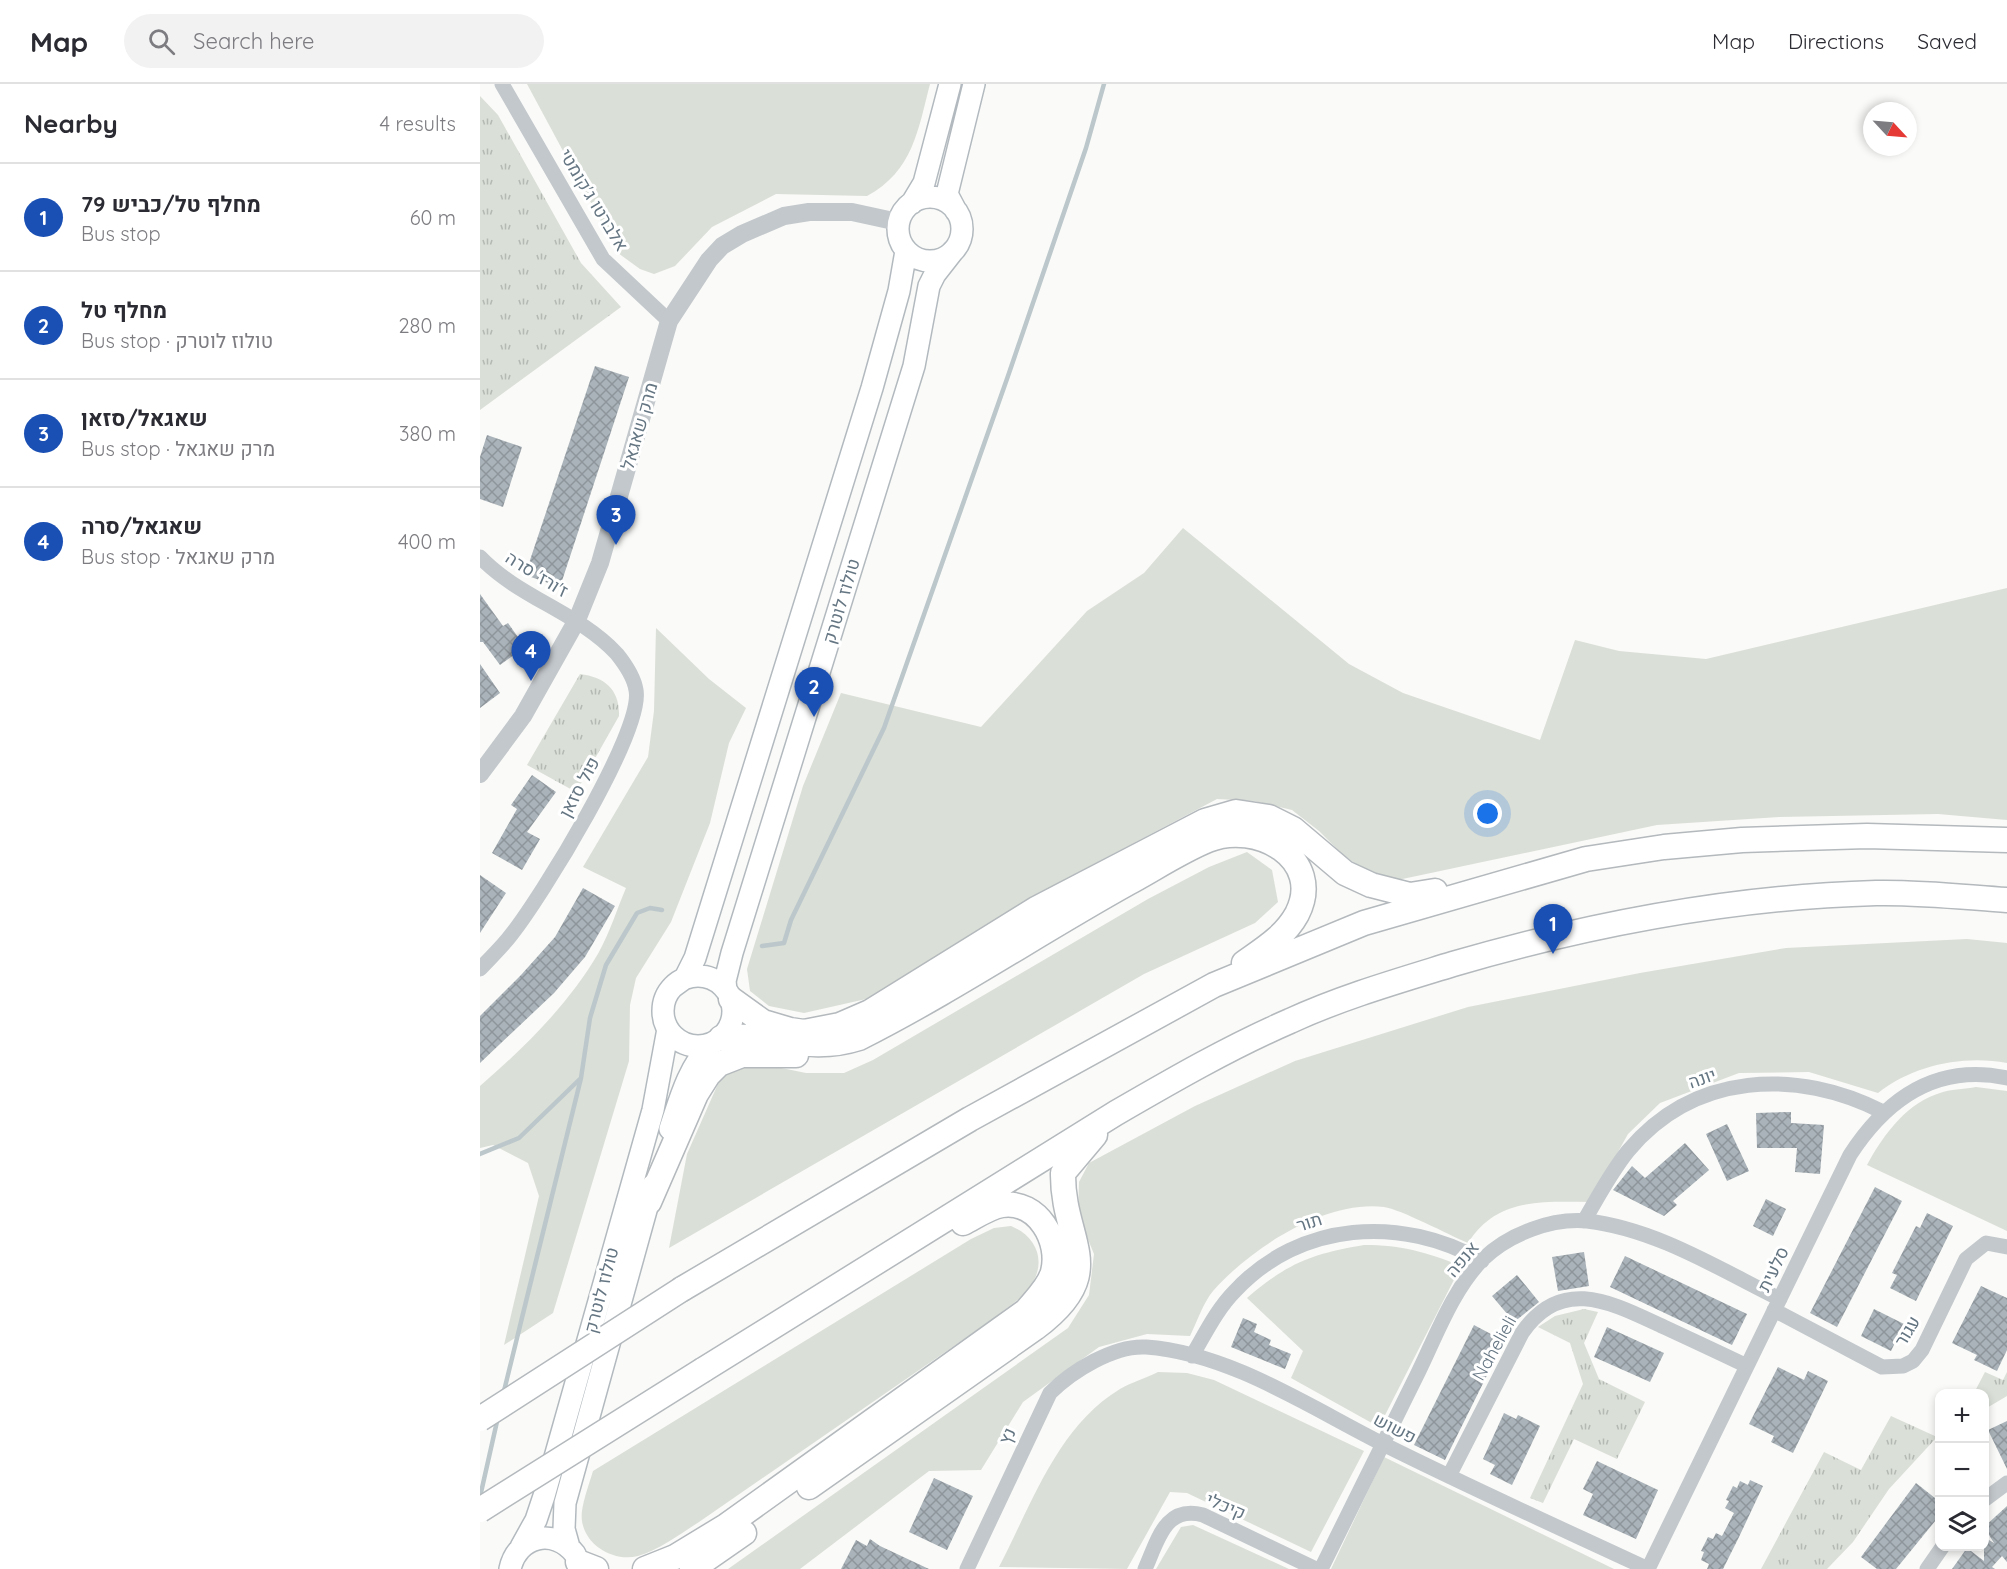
<!DOCTYPE html>
<meta charset="utf-8">
<style>
body{margin:0;font-family:Quicksand,Heebo,sans-serif;background:#f2f2f3;color:#2b2b33}
.controls{position:absolute;right:18px;bottom:18px;display:grid;overflow:hidden;border-radius:12px;box-shadow:0 3px 9px #0003}
.controls button{width:54px;height:54px;display:grid;place-items:center;padding:0;border:0;border-bottom:2px solid #e1e1e2;background:#fff;color:#2b2b33;font:30px sans-serif}
.compass{position:absolute;left:1383px;top:18px;width:54px;height:54px;border-radius:50%;background:#fff;box-shadow:0 3px 9px #0003;rotate:116deg}
.you{position:absolute;left:1008px;top:730px;width:21px;height:21px;margin:-15px;border:4px solid #fff;border-radius:50%;background:#1a73e8;box-shadow:0 0 0 9px #1a73e833}
.badge{display:grid;place-items:center;width:39px;height:39px;border-radius:50%;background:#0f766e;color:#fff;font-size:20px;font-weight:700}
.pin{position:absolute;translate:-50% -50px;filter:drop-shadow(0 2px 3px #0008)}
.pin::after{content:'';position:absolute;top:32px;width:21px;height:18px;background:inherit;clip-path:polygon(0 0,100% 0,50% 100%)}
.list{margin:0;padding:0;list-style:none}
h2{display:flex;justify-content:space-between;align-items:center;height:78px;margin:0;padding:0 24px;font-size:26px}
h2 small{font-size:20px;font-weight:400;color:#7c7c81}
.list li{display:grid;grid-template-columns:39px 1fr auto;gap:18px;align-items:center;box-sizing:border-box;height:108px;padding:0 24px;border-top:2px solid #e1e1e2}
.list b{display:block;font-size:22px;white-space:nowrap}
.list p{margin:0;font-size:20px;white-space:nowrap;color:#7c7c81}
.list em{font-size:20px;font-style:normal;color:#7c7c81}
.icon{flex:none;width:33px;height:33px;fill:none;stroke:currentColor;stroke-width:2;stroke-linecap:round;stroke-linejoin:round}
.map{position:relative;flex:none;width:1527px;height:1485px;overflow:hidden}
header{display:flex;align-items:center;gap:36px;box-sizing:border-box;height:84px;padding:0 30px;background:#fff;border-bottom:2px solid #e1e1e2}
header strong{font-size:28px}
nav{display:flex;gap:33px;margin-inline-start:auto;font-size:21px}
.search{width:420px;height:54px;background:#f2f2f3;display:flex;align-items:center;gap:15px;box-sizing:border-box;padding:0 21px;border-radius:33px;color:#7c7c81;font-size:22px}
main{display:flex}
aside{flex:1;background:#fff}
.map>svg:first-child{display:block}
.grass{fill:#dadfd7}
.park{fill:url(#park-tufts)}
.lines{fill:none;stroke-linecap:round;stroke-linejoin:round}
.stream{stroke:#bbc7cb;stroke-width:4.5}
.building{fill:url(#building-cross-hatch)}
.secondary-casing{stroke:#b3babf;stroke-width:24}
.trunk-casing{stroke:#b4b9bd;stroke-width:27}
.minor{stroke:#c3c8cc;stroke-width:15}
.tertiary{stroke:#c3c8cc;stroke-width:18}
.secondary{stroke:#fff;stroke-width:21}
.trunk{stroke:#fff;stroke-width:24}
.trunk-bridge-casing{stroke:#b4b9bd;stroke-width:27;stroke-linecap:butt}
.trunk-bridge{stroke:#fff;stroke-width:24}
.labels{text-anchor:middle;dominant-baseline:central;stroke-width:6;stroke-linejoin:round;paint-order:stroke}
.street-label{font-size:18px;fill:#657683;stroke:#fff}
</style>
<header>
<strong>Map</strong>
<div class="search"><svg class="icon" aria-label="search" viewBox="0 0 24 24"><circle cx="10" cy="10" r="6"/><path d="M15 15l6 6"/></svg>Search here</div>
<nav><a>Map</a><a>Directions</a><a>Saved</a></nav>
</header>
<main>
<aside>
<h2>Nearby<small>4 results</small></h2>
<ul class="list">
<li><span class="badge" style="background:#1a4fb4">1</span><div><b>מחלף טל/כביש 79</b><p>Bus stop</p></div><em>60 m</em></li>
<li><span class="badge" style="background:#1a4fb4">2</span><div><b>מחלף טל</b><p>Bus stop · טולוז לוטרק</p></div><em>280 m</em></li>
<li><span class="badge" style="background:#1a4fb4">3</span><div><b>שאגאל/סזאן</b><p>Bus stop · מרק שאגאל</p></div><em>380 m</em></li>
<li><span class="badge" style="background:#1a4fb4">4</span><div><b>שאגאל/סרה</b><p>Bus stop · מרק שאגאל</p></div><em>400 m</em></li>
</ul>
</aside>
<div class="map">
<svg width="1527" height="1485" viewBox="0 0 1527 1485">
<defs>
<pattern id="park-tufts" width="24" height="20" patternUnits="userSpaceOnUse" patternTransform="scale(1.5)"><rect width="24" height="20" fill="#dadfd7"/><path d="M3 7l-1-3M5 7V3M7 7l1-3M15 17l-1-3M17 17v-4M19 17l1-3" fill="none" stroke="#b4b9b4"/></pattern>
<pattern id="building-cross-hatch" width="8" height="8" patternUnits="userSpaceOnUse" patternTransform="scale(1.5)"><rect width="8" height="8" fill="#aab3b9"/><path d="M0 0l8 8M0 8l8-8" fill="none" stroke="#8e969c"/></pattern>
</defs>
<rect width="100%" height="100%" fill="#fafaf8"/>
<path class="grass" d="M47,0h403c-12,46 -17,87 -63,112l-91,-2 -64,33 -37,39 -21,8 -14,-5 -22,-16z
M703,444l166,136 54,29 137,47 35,-100 44,11 87,8 301,-71v232l-69,-6 -159,3 -122,8 -264,56 -33,-14 -18,-13 -23,-23 -27,-21 -38,-9 -37,-2 -159,84 -183,114 -71,16 -35,-7 -19,-15 -3,-22 56,-183 38,-93 140,34 106,-116 57,-38z
M176,544l53,51 37,29 -17,35 -19,80 -39,99 -35,56 -6,27 -1,56 -76,252 -49,32 35,-149 -11,-33 -35,-18 -13,3v-62c46,-40 88,-81 119,-134 11,-20 18,-43 27,-64l-43,-21 65,-110 6,-46z
M767,768l25,18 6,32 -23,21 -111,51 -475,274 18,-94 34,-77 19,-13h22l44,9h38l29,-13 275,-161 61,-32z
M1487,855l40,4v120c-44,-8 -93,2 -129,30l-69,-21 -70,1 -79,30 -32,31 -38,68c-48,0 -93,-5 -122,41 -19,-8 -68,-34 -84,-36 -60,-7 -134,42 -171,84 -10,12 -16,31 -23,45l-43,-2 -48,13 -76,55 -42,68 -52,1 -129,98h-72l340,-241 21,-33 5,-41 -16,-39 1,-33 10,-19 106,-57 100,-45 173,-54 172,-34 146,-25z
M1496,1003l31,4v140l-140,-66c17,-31 40,-63 76,-73 10,-3 22,-3 33,-5z
M531,1142c29,12 37,41 15,66 -9,10 -23,18 -33,27l-294,203c-19,12 -40,28 -61,34 -27,7 -60,-15 -56,-45 2,-13 7,-27 11,-40l378,-232 23,-11z
M884,1161c38,0 62,7 97,21l-82,161 -88,-49 12,-27 -56,-53c41,-35 64,-44 117,-53z
M678,1288l29,1 27,7 150,71 -53,101 -124,-59 -17,-1 -43,77 -128,-2c32,-61 58,-140 121,-178 12,-7 26,-11 38,-17z
M904,1373l230,112h-283z
M713,1441l96,44h-133l25,-42z"/>
<path class="park" d="M0,12l18,19 83,148 40,44 -141,103z
M100,590c25,3 40,16 39,42l-43,76 -49,-27z
M1104,1225l14,3 -14,31 15,36 46,23 -28,57 -43,-20 -31,64 -13,-5 53,-114 -13,-41 -32,-16 17,-11z
M1505,1288l18,8 4,-8v24l-22,13 -1,-15 -10,-1z
M1411,1332l46,21 -48,52 -36,53 -26,27h-66l63,-117 37,18z"/>
<g class="lines">
<path class="stream" d="M282,862l22,-3 7,-23 93,-192 124,-352 78,-228 18,-64
M0,1070l39,-16 62,-60 9,-60 16,-53 31,-52 13,-5 12,2
M23,1311l78,-317
M0,1413l18,-80"/>
</g>
<path class="building" d="M115,282l34,11 -69,210 -35,-12z
M7,351l35,12 -19,60 -23,-8v-42z
M0,510l23,32 5,-3 17,24 -25,18 -17,-23h-3z
M0,580l20,29 -20,15z
M52,691l24,17 -29,40 13,7 -18,31 -30,-17 25,-44 -6,-4z
M0,791l26,18 -26,40z
M103,804l32,18 -30,51 -31,36 -74,70v-47l41,-41 34,-38z
M1311,1028v11l33,2 -4,49 -25,-2 2,-24h-40l-1,-35z
M1247,1040l22,47 -22,10 -21,-47z
M1205,1059l24,27 -36,31 4,4 -13,11 -51,-26 19,-24 13,12z
M1395,1103l27,14 -65,126 -27,-14z
M1286,1115l20,10 -13,27 -20,-10z
M1447,1129l26,13 -37,75 -26,-13 7,-13 -5,-2 24,-47 4,2z
M1104,1168l5,34 -31,5 -6,-34z
M1145,1172l122,58 -15,31 -122,-58z
M1037,1191l22,27 -25,20 -22,-26z
M1501,1202l26,12v52l-10,21 -23,-11 3,-5 -25,-12z
M1394,1225l30,15 -13,27 -30,-15z
M763,1234l14,6 -3,8 17,8 -2,5 22,9 -6,15 -54,-22z
M994,1241l30,16 -59,119 -31,-15z
M1127,1243l57,26 -14,29 -56,-25z
M1298,1283l26,13 4,-9 20,10 -35,72 -22,-11 3,-6 -25,-12z
M1024,1329l12,6 2,-4 22,11 -28,59 -22,-11 5,-9 -12,-6z
M1527,1337v48l-19,-39z
M1117,1377l61,29 -22,49 -53,-24 10,-21 -10,-5z
M454,1394l39,18 -26,54 -38,-18z
M1270,1396l13,6 -24,51 -16,32h-16l2,-5 -8,-4 3,-8 -3,-1 7,-14 5,2 3,-6 6,3 12,-23 -9,-5 4,-7 -3,-1 7,-14 4,2 3,-7 8,4z
M1436,1399l24,19v13l-44,54h-19l-16,-12z
M1527,1422v56l-5,-6 -10,11 3,2h-43l15,-21 17,13v-24l10,6 -10,-16z
M390,1455l10,7 49,23h-88l15,-29 11,6z"/>
<g class="lines">
<g class="secondary-casing">
<path id="secondary" d="M418 145a32 32 0 1 1 64 0a32 32 0 1 1-64 0Z
M432,119l12,-20 26,-99
M476,127l-9,-17 27,-110
M183 927a35 35 0 1 1 70 0a35 35 0 1 1-70 0Z
M194,902l11,-8 10,-20 177,-570 27,-97 7,-40
M246,906l-1,-9 7,-28 182,-587 15,-80 6,-12 18,-23
M190,1045c10,-30 18,-61 41,-85
M41,1463l15,-27 8,-24 109,-386 15,-81
M89,1463l-5,-18 1,-26 88,-318
M30,1485c7,-33 44,-42 65,-15"/>
</g>
<g class="trunk-casing">
<path id="trunk" d="M251,915l32,23 27,8 14,2 36,-7 30,-13 166,-103 169,-88 31,-9 33,5 24,12 52,44 26,12 39,10 25,-4
M241,954c51,-7 85,17 138,0 93,-47 179,-105 269,-155 26,-14 53,-32 80,-43 49,-20 117,19 89,74 -12,22 -32,34 -53,49
M169,1118l47,-108 12,-19 11,-11 23,-9h54
M202,1205l288,-170 244,-134 150,-62 222,-64 78,-12 78,-7 125,-4 140,4
M223,1286l413,-257c57,-33 114,-66 174,-92 52,-24 108,-40 163,-57 137,-40 280,-67 423,-71 43,-1 88,4 131,7
M329,1403l226,-159c77,-57 27,-85 28,-155l32,-38
M98,1478l18,7
M165,1485l30,-12 51,-31 300,-215c9,-11 23,-24 27,-39 8,-31 -15,-72 -51,-67 -13,2 -27,12 -39,18
M212,1485l52,-36"/>
</g>
<path class="minor" d="M22,0l101,175 66,62
M0,473c39,41 98,55 137,97 8,10 17,23 19,36 8,41 -96,209 -125,245 -9,12 -21,23 -31,34
M1104,1137c14,-24 27,-49 44,-70 66,-79 169,-83 255,-39
M1294,1226l108,57 21,-1 10,-5 9,-11 44,-91 20,-16 21,4
M712,1272c13,-22 25,-47 43,-65 65,-70 167,-76 247,-30
M969,1392l73,-143c40,-59 92,-29 142,-6 28,13 56,26 83,39
M1504,1416l23,-17
M487,1485l83,-176c22,-22 64,-48 96,-46 84,6 165,61 239,98 86,43 175,83 263,124l202,-414c37,-57 87,-92 157,-77
M665,1485c13,-29 20,-64 58,-54l113,54
M841,1485c32,-64 64,-128 95,-192 19,-38 36,-87 67,-118 26,-25 68,-41 104,-38 69,8 132,48 193,78
M1447,1485l16,-23"/>
<path class="tertiary" d="M0,690l43,-58 54,-96 23,-57 69,-242 40,-61 13,-14 20,-12 42,-18 25,-4h43l46,10"/>
<use href="#secondary" class="secondary"/>
<use href="#trunk" class="trunk"/>
<g class="trunk-bridge-casing">
<path id="trunk-bridge" d="M0,1335l202,-130
M0,1426l223,-140"/>
</g>
<use href="#trunk-bridge" class="trunk-bridge"/>
</g>
<g class="labels">
<g class="street-label">
<text transform="translate(114 116) rotate(59)">אלברטו ג'קומטי</text>
<text transform="translate(159 342) rotate(-74)">מרק שאגאל</text>
<text transform="translate(57 490) rotate(32)">ז'ורז' סרה</text>
<text transform="translate(361 517) rotate(-73)">טולוז לוטרק</text>
<text transform="translate(99 703) rotate(-62)">פול סזאן</text>
<text transform="translate(1222 994) rotate(-19)">יונה</text>
<text transform="translate(829 1138) rotate(-18)">תור</text>
<text transform="translate(982 1175) rotate(-50)">אנפה</text>
<text transform="translate(1293 1185) rotate(-64)">סלעית</text>
<text transform="translate(121 1206) rotate(-75)">טולוז לוטרק</text>
<text transform="translate(1427 1247) rotate(-59)">עגור</text>
<text transform="translate(1014 1264) rotate(-61)">Nahelieli</text>
<text transform="translate(915 1344) rotate(27)">פשוש</text>
<text transform="translate(527 1352) rotate(-65)">נץ</text>
<text transform="translate(746 1422) rotate(23)">קיכלי</text>
</g>
</g>
</svg>
<div class="controls">
<button>+</button>
<button>−</button>
<button><svg class="icon" aria-label="layers" viewBox="0 0 24 24"><path d="M12 4l9 5-9 5-9-5zM3 14l9 5 9-5"/></svg></button>
</div>
<svg class="compass" viewBox="-18 -18 36 36"><path d="M0-13l5 13h-10z" fill="#e53935"/><path d="M0 13l5-13h-10z" fill="#7c7c81"/></svg>
<div class="you"></div>
<div class="pin badge" style="left:1073px;top:870px;background:#1a4fb4">1</div>
<div class="pin badge" style="left:334px;top:633px;background:#1a4fb4">2</div>
<div class="pin badge" style="left:136px;top:461px;background:#1a4fb4">3</div>
<div class="pin badge" style="left:51px;top:597px;background:#1a4fb4">4</div>
</div>
</main>
